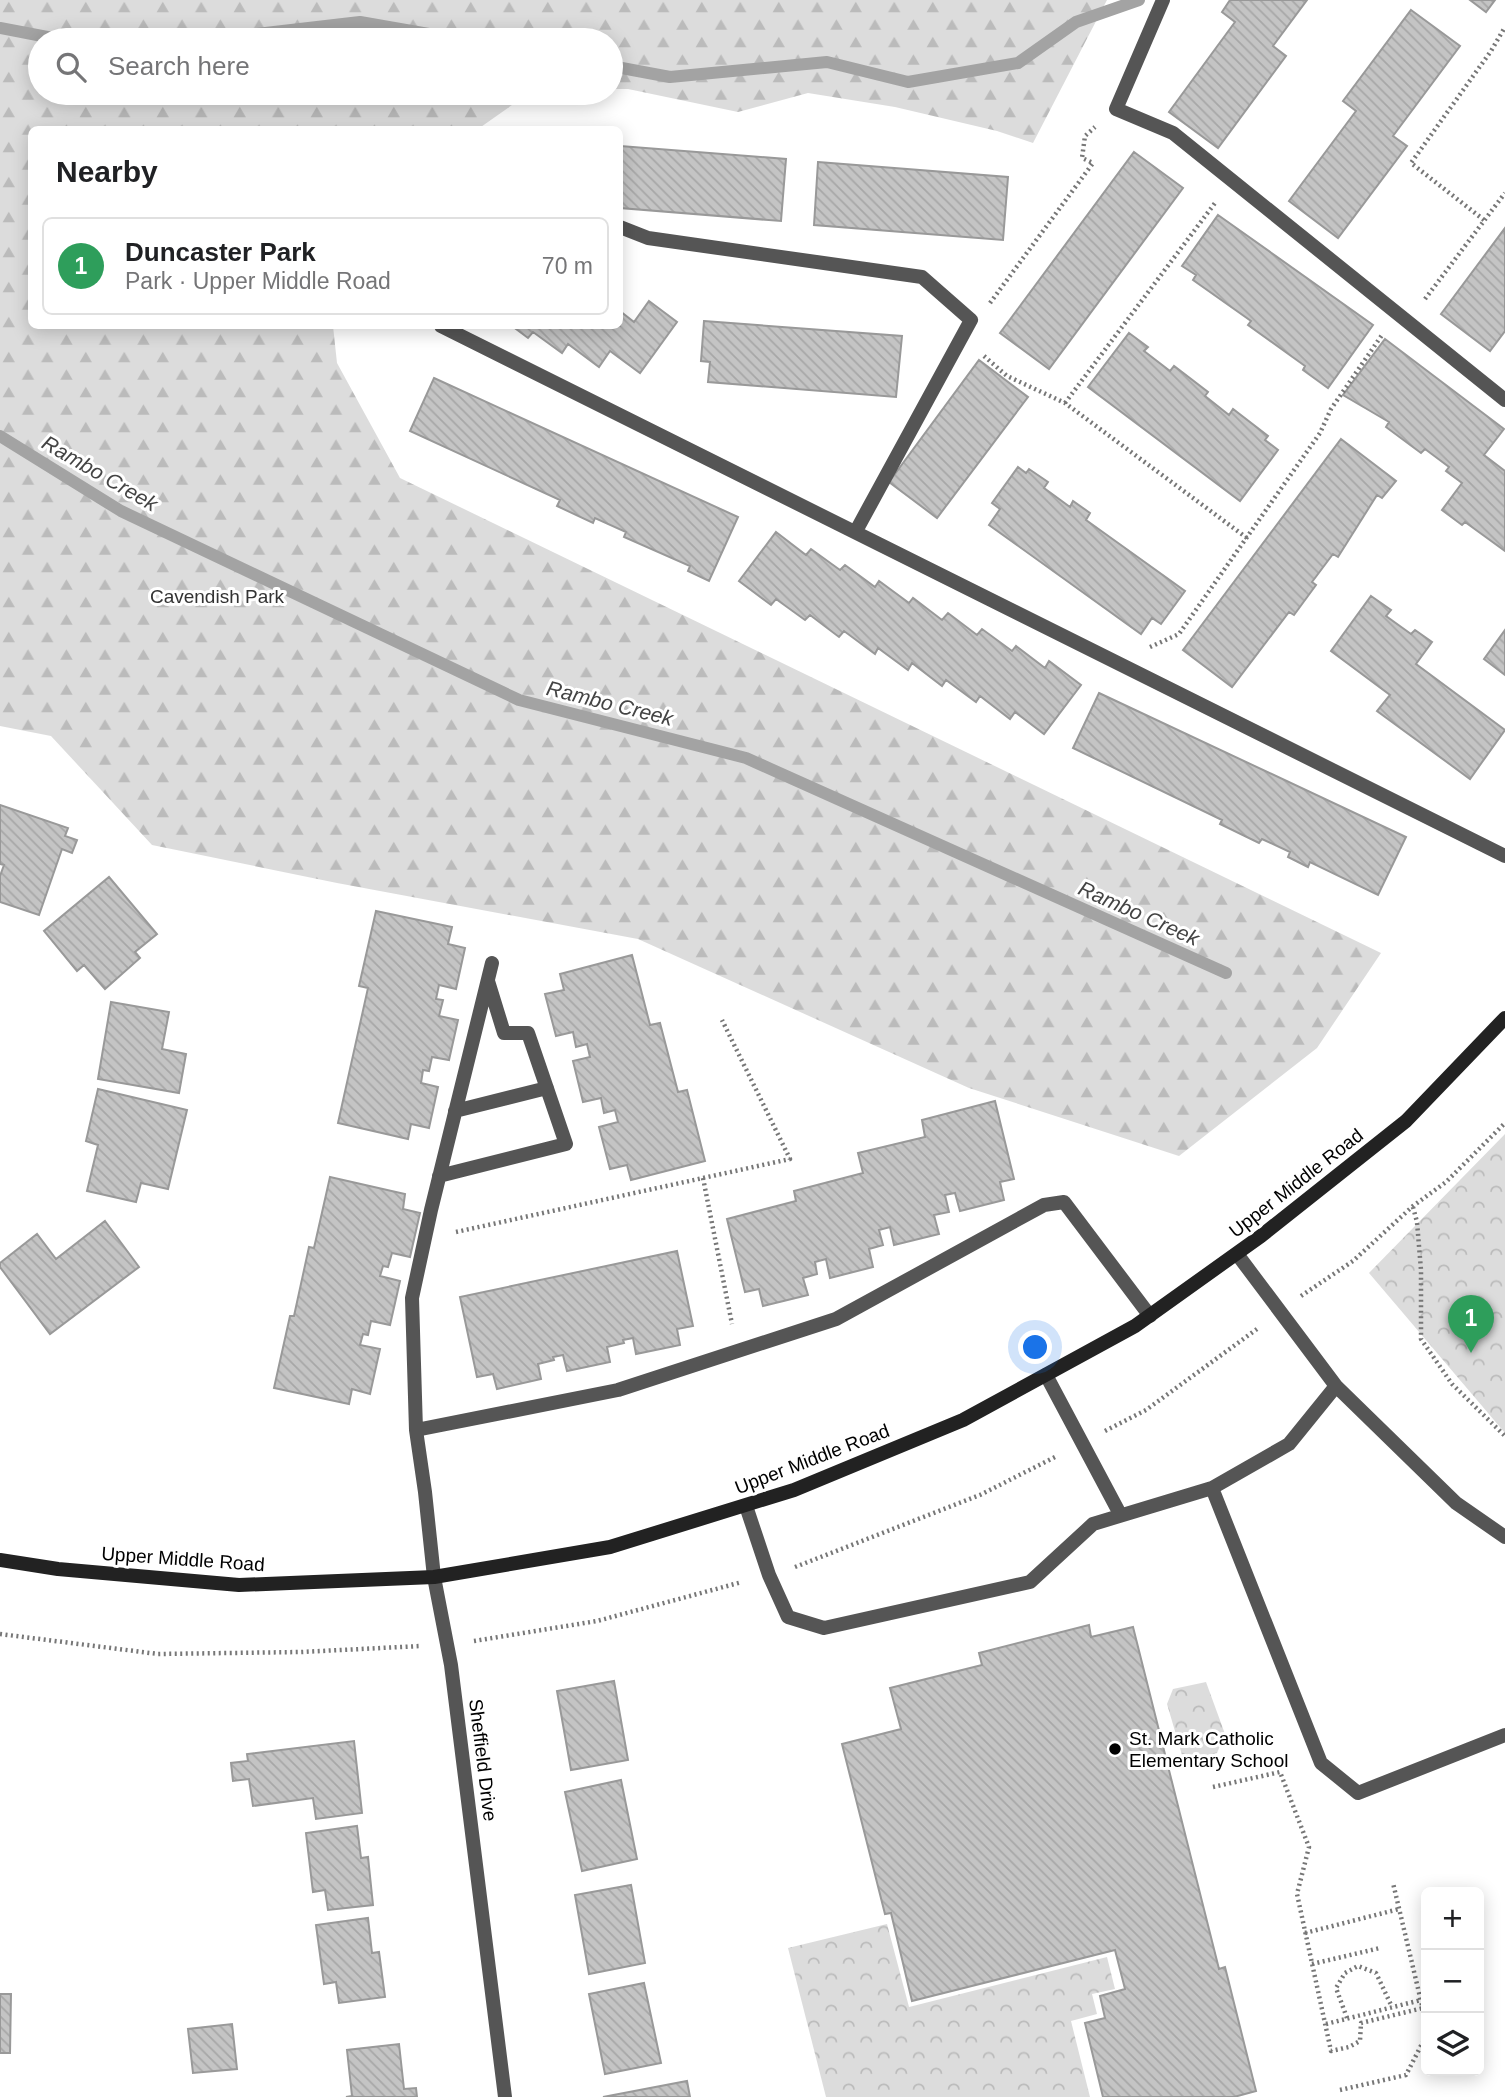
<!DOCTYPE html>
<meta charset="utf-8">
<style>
body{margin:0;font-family:Arial,sans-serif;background:#f6f6f6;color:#202124}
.controls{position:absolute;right:21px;bottom:21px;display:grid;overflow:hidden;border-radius:10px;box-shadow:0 4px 18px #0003}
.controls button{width:63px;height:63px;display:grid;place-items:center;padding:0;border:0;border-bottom:2px solid #e0e0e0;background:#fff;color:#202124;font:35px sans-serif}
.you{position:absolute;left:1036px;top:1348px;width:24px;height:24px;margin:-18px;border:5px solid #fff;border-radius:50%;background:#1a73e8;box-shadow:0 0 0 10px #1a73e833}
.badge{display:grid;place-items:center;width:46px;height:46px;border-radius:50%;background:#111827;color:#fff;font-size:23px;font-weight:700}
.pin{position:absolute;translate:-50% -58px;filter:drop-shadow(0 2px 4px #0008)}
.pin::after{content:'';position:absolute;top:37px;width:24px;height:21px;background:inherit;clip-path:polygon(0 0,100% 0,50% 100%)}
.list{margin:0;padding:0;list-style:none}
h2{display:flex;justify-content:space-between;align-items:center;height:91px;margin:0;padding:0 28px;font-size:30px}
h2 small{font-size:23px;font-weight:400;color:#757577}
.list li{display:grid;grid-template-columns:46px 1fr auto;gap:21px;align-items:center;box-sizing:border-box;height:98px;margin:0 14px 14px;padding:0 14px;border:2px solid #e0e0e0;border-radius:10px}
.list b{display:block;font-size:26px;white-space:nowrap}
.list p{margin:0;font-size:23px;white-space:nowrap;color:#757577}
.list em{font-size:23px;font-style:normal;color:#757577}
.icon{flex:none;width:38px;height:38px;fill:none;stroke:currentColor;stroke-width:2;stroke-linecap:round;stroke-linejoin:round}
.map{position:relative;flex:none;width:1505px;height:2097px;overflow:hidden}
.search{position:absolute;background:#fff;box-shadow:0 4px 18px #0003;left:28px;top:28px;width:595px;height:77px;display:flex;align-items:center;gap:18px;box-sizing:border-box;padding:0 24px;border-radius:38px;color:#757577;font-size:26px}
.panel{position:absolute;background:#fff;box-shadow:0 4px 18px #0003;left:28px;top:126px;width:595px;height:203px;border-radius:10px}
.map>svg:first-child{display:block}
.forest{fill:url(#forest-firs)}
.park{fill:url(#park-crowns)}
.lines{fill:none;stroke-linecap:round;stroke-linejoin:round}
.stream{stroke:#a3a3a3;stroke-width:12}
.building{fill:url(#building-back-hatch);stroke:#999;stroke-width:2}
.path{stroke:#777;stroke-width:4.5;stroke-dasharray:2 3.5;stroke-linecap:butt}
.lane{stroke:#555;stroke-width:14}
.street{stroke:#555;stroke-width:14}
.secondary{stroke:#222;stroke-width:14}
.poi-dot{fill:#000;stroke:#fff;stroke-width:2.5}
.labels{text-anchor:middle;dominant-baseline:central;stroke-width:6;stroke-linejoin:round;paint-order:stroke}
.park-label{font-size:19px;fill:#333;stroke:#fff}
.street-label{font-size:19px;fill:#000;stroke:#fff}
.poi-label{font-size:19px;fill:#000;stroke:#fff;text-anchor:start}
.water-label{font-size:21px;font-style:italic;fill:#444;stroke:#fff}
</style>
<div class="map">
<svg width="1505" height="2097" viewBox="0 0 1505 2097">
<defs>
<pattern id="forest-firs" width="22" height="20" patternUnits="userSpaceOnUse" patternTransform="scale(1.75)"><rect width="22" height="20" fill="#dcdcdc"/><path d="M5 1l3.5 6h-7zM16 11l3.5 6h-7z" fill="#bbb"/></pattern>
<pattern id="park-crowns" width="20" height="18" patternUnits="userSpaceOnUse" patternTransform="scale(1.75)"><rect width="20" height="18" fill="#dcdcdc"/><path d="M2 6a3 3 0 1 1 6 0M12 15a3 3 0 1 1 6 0" fill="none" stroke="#bbb"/></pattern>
<pattern id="building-back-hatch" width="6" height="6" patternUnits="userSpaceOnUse" patternTransform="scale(1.75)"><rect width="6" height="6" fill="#c4c4c4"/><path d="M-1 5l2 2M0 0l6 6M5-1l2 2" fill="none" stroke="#a7a7a7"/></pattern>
</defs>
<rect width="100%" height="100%" fill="#fff"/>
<path class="forest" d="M0,0h1107l-74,143 -36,-12 -102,-24 -87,-14 -70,19 -110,-23h-17v-49h-571v53h489l-51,36 -446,1v196h301l4,37 63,115 981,475 -64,95 -138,108 -210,-68 -331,-149 -301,-56 -185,-38 -101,-109 -51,-10z"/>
<path class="park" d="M1505,1134v299l-136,-160z
M1206,1682l19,52 -8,19 -26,7 -9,-5 -15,-51 6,-15z
M887,1924l22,83 198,-50 8,32 -23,5 5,20 -26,7 19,76h-264l-38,-149z"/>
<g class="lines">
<path class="stream" d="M0,28l63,12
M206,40l154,-18 103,18
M611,66l59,11 157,-15 81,20 110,-19 58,-41 63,-22
M0,436l121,75 398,189 227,58 480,215"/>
</g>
<path class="building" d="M1230,0h77l-34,46 13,10 -68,92 -49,-36 66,-90 -13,-10z
M1470,0h25l-9,12z
M1411,10l49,36 -67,90 14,10 -69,92 -49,-37 67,-90 -13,-10z
M620,146l166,13 -5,62 -161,-13z
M1134,152l49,36 -134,181 -49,-36z
M818,162l190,15 -5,63 -189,-15z
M1218,215l155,110 -45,63 -25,-18 2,-4 -57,-41 3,-4 -58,-41 3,-5 -14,-9z
M1505,228v103l-15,20 -49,-37z
M649,301l28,21 -37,51 -30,-22 -11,16 -31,-23 -6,9 -29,-21 -5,6 -16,-12h108v-15l14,11z
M704,321l198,15 -6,61 -188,-15 2,-20 -9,-1z
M1129,333l19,14 -4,4 26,20 4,-5 34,26 -3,4 24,19 4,-6 35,27 -3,4 13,10 -38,51 -152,-114z
M1385,339l119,90 -20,26 21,16v80l-40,-29 -3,3 -20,-15 20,-27 -16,-12 3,-4 -24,-18 -4,4 -35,-26 3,-5 -46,-27z
M979,360l49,37 -91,121 -48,-36z
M434,378l304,139 -29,64 -21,-10 2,-5 -66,-29 2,-5 -31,-14 -2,5 -36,-17 3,-6 -150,-69z
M1341,439l55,42 -14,17 -5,-3 -39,62 -5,-3 -21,28 4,3 -22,30 -5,-3 -57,75 -49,-37z
M1018,467l8,6 3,-4 19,13 -4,6 26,19 3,-6 17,12 -4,7 99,71 -24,33 -9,-6 -11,16 -152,-109 11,-16 -8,-6z
M776,532l30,23 5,-6 29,21 5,-5 30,22 4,-6 30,22 4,-5 29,22 6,-7 29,22 5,-6 30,22 4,-5 29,22 4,-7 32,24 -37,49 -29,-22 -5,7 -30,-23 -4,6 -30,-22 -4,6 -30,-23 -4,7 -30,-22 -3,6 -31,-23 -5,6 -29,-22 -5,5 -29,-21 -5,6 -32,-24z
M1371,596l20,14 -5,6 25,18 4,-4 17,12 -16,22 89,66 -35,49 -93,-68 13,-16 -59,-44z
M1505,630v45l-21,-16z
M1099,693l307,144 -28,58 -68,-33 -2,5 -20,-10 2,-5 -28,-13 -3,4 -39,-19 2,-4 -149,-72z
M0,805l68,23 -3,8 12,4 -5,13 -10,-4 -23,66 -39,-13v-26l4,-11 -4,-1z
M109,877l48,57 -22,18 5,6 -35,31 -21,-24 -7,6 -33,-40z
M376,911l76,16 -4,17 17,4 -9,41 -17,-4 -3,14 7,1 -4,16 19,4 -9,40 -17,-3 -3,14 -6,-1 -2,13 17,4 -9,41 -18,-4 -3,15 -70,-16 30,-135 -9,-2z
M632,955l18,70 10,-2 18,69 9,-2 18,71 -74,19 -4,-15 -17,4 -11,-42 19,-5 -3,-12 -11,3 -3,-15 -18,4 -10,-41 17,-4 -3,-13 -11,3 -3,-15 -17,4 -11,-42 19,-4 -4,-16z
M111,1002l58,10 -7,37 24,5 -7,39 -81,-14z
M98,1089l89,21 -19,79 -27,-6 -5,19 -49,-11 11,-46 -12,-4z
M995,1101l19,78 -14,3 4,18 -44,11 -5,-18 -10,2 4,17 -15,3 5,19 -45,11 -4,-18 -11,3 4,15 -14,4 4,18 -43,11 -4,-19 -11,3 2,12 -14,4 5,17 -45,11 -4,-17 -14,3 -18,-73 69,-18 -2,-10 69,-18 -5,-20 67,-16 -3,-17z
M330,1177l75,17 -2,15 17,4 -10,44 -18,-4 -4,14 -5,-1 -3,10 20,5 -10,44 -19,-4 -3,14 -5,-1 -3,11 20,4 -10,45 -18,-5 -3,15 -75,-16 16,-72h4l15,-69 5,1z
M105,1221l34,46 -89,67 -50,-67v-4l37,-29 19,25z
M677,1251l16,75 -16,3 3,16 -44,9 -3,-16 -10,2 1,3 -17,4 3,15 -43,9 -4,-16 -10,2 1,3 -16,4 3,15 -44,10 -4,-15 -16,3 -17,-80z
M1089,1625l2,12 42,-10 86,342 6,-2 31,124 -22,6h-131l-18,-74 20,-5 -5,-22 25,-7 -10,-39 -203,51 -21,-88 -6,1 -43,-170 59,-15 -11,-41 92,-23 -3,-12z
M614,1681l14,79 -57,10 -14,-79z
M354,1741l8,72 -46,6 -3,-21 -60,8 -4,-27 -16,2 -2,-18 17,-2 -1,-7z
M621,1780l16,79 -55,12 -17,-79z
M357,1826l4,32 7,-1 5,48 -45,5 -3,-20 -12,2 -7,-59z
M631,1885l14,78 -56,11 -14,-79z
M368,1918l4,35 7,-1 6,45 -46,6 -3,-21 -12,2 -8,-59z
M644,1983l17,80 -56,11 -16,-80z
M0,1994h11l-1,59h-10z
M232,2024l5,45 -44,4 -5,-44z
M399,2044l5,45 12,-1 1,9h-71l6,-1 -5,-46z
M687,2081l3,16h-87z"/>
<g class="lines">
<path class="path" d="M1484,220l-73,-57 80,-112 14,-24
M1425,299l80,-106
M990,303l103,-140 -11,-5 3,-22 10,-9
M984,356l23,20 58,27 182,135
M1065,403l150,-200
M1150,647l29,-13 141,-201 11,-24 51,-74
M703,1178l29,146
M1413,1207l4,15 4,48v69l31,45 53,52
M456,1232l334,-73 -68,-139
M1301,1296l52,-35 60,-55 33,-24 59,-59
M1105,1431l41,-21 111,-81
M795,1567l185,-72 77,-39
M0,1634l158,20 143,-2 120,-6
M474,1641l123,-20 145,-39
M1213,1787l67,-15 29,75 -12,47 34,157 18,-4 11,-6 1,-18 62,-15
M1305,1933l94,-24
M1312,1964l68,-16
M1347,2018l-11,-30 9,-15 13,-7 18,7 16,34
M1326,2024l95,-24
M1340,2090l66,-15 20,-39 -1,-18 -32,-135"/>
<path class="lane" d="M1163,0l-47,109 57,24 332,267
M620,227l28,11 274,39 49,43 -115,211
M441,326l1064,530
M455,1111l92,-23
M439,1176l127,-32 -38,-111h-24l-16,-52
M1237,1254l99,132 120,117 49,34
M1046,1375l74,139
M416,1430l202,-40 218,-71 208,-114 20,-3 86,114
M1212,1488l109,275 37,30 147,-58
M746,1506l23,69 19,42 36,11 206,-46 63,-58 119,-36 77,-44 47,-58
M434,1577l-9,-85 -9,-62 -4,-132 19,-88 61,-247"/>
<path class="street" d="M434,1577l17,88 54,432"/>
<path class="secondary" d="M0,1560l58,9 181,16 195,-8 176,-30 184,-57 169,-70 172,-94 126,-90 145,-115 99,-103"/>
</g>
<circle class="poi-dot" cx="1115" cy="1749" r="7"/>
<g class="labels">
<g class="park-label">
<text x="217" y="596">Cavendish Park</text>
</g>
<g class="street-label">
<text transform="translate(1296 1183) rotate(-38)">Upper Middle Road</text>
<text transform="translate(812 1459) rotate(-21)">Upper Middle Road</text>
<text transform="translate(183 1559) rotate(4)">Upper Middle Road</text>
<text transform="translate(483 1760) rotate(83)">Sheffield Drive</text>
</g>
<g class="poi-label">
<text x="1129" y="1738">St. Mark Catholic<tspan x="1129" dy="22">Elementary School</tspan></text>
</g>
<g class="water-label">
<text transform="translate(100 473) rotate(30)">Rambo Creek</text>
<text transform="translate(610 703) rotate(14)">Rambo Creek</text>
<text transform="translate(1139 913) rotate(24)">Rambo Creek</text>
</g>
</g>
</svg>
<div class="controls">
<button>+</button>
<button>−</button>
<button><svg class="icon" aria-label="layers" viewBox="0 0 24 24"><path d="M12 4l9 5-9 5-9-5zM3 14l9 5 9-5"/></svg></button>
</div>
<div class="you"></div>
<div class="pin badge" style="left:1471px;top:1353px;background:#2e9e5b">1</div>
<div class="search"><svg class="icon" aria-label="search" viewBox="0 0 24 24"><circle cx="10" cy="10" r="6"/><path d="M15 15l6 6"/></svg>Search here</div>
<section class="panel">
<h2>Nearby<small></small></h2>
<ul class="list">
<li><span class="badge" style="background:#2e9e5b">1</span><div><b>Duncaster Park</b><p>Park · Upper Middle Road</p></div><em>70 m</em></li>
</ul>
</section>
</div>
